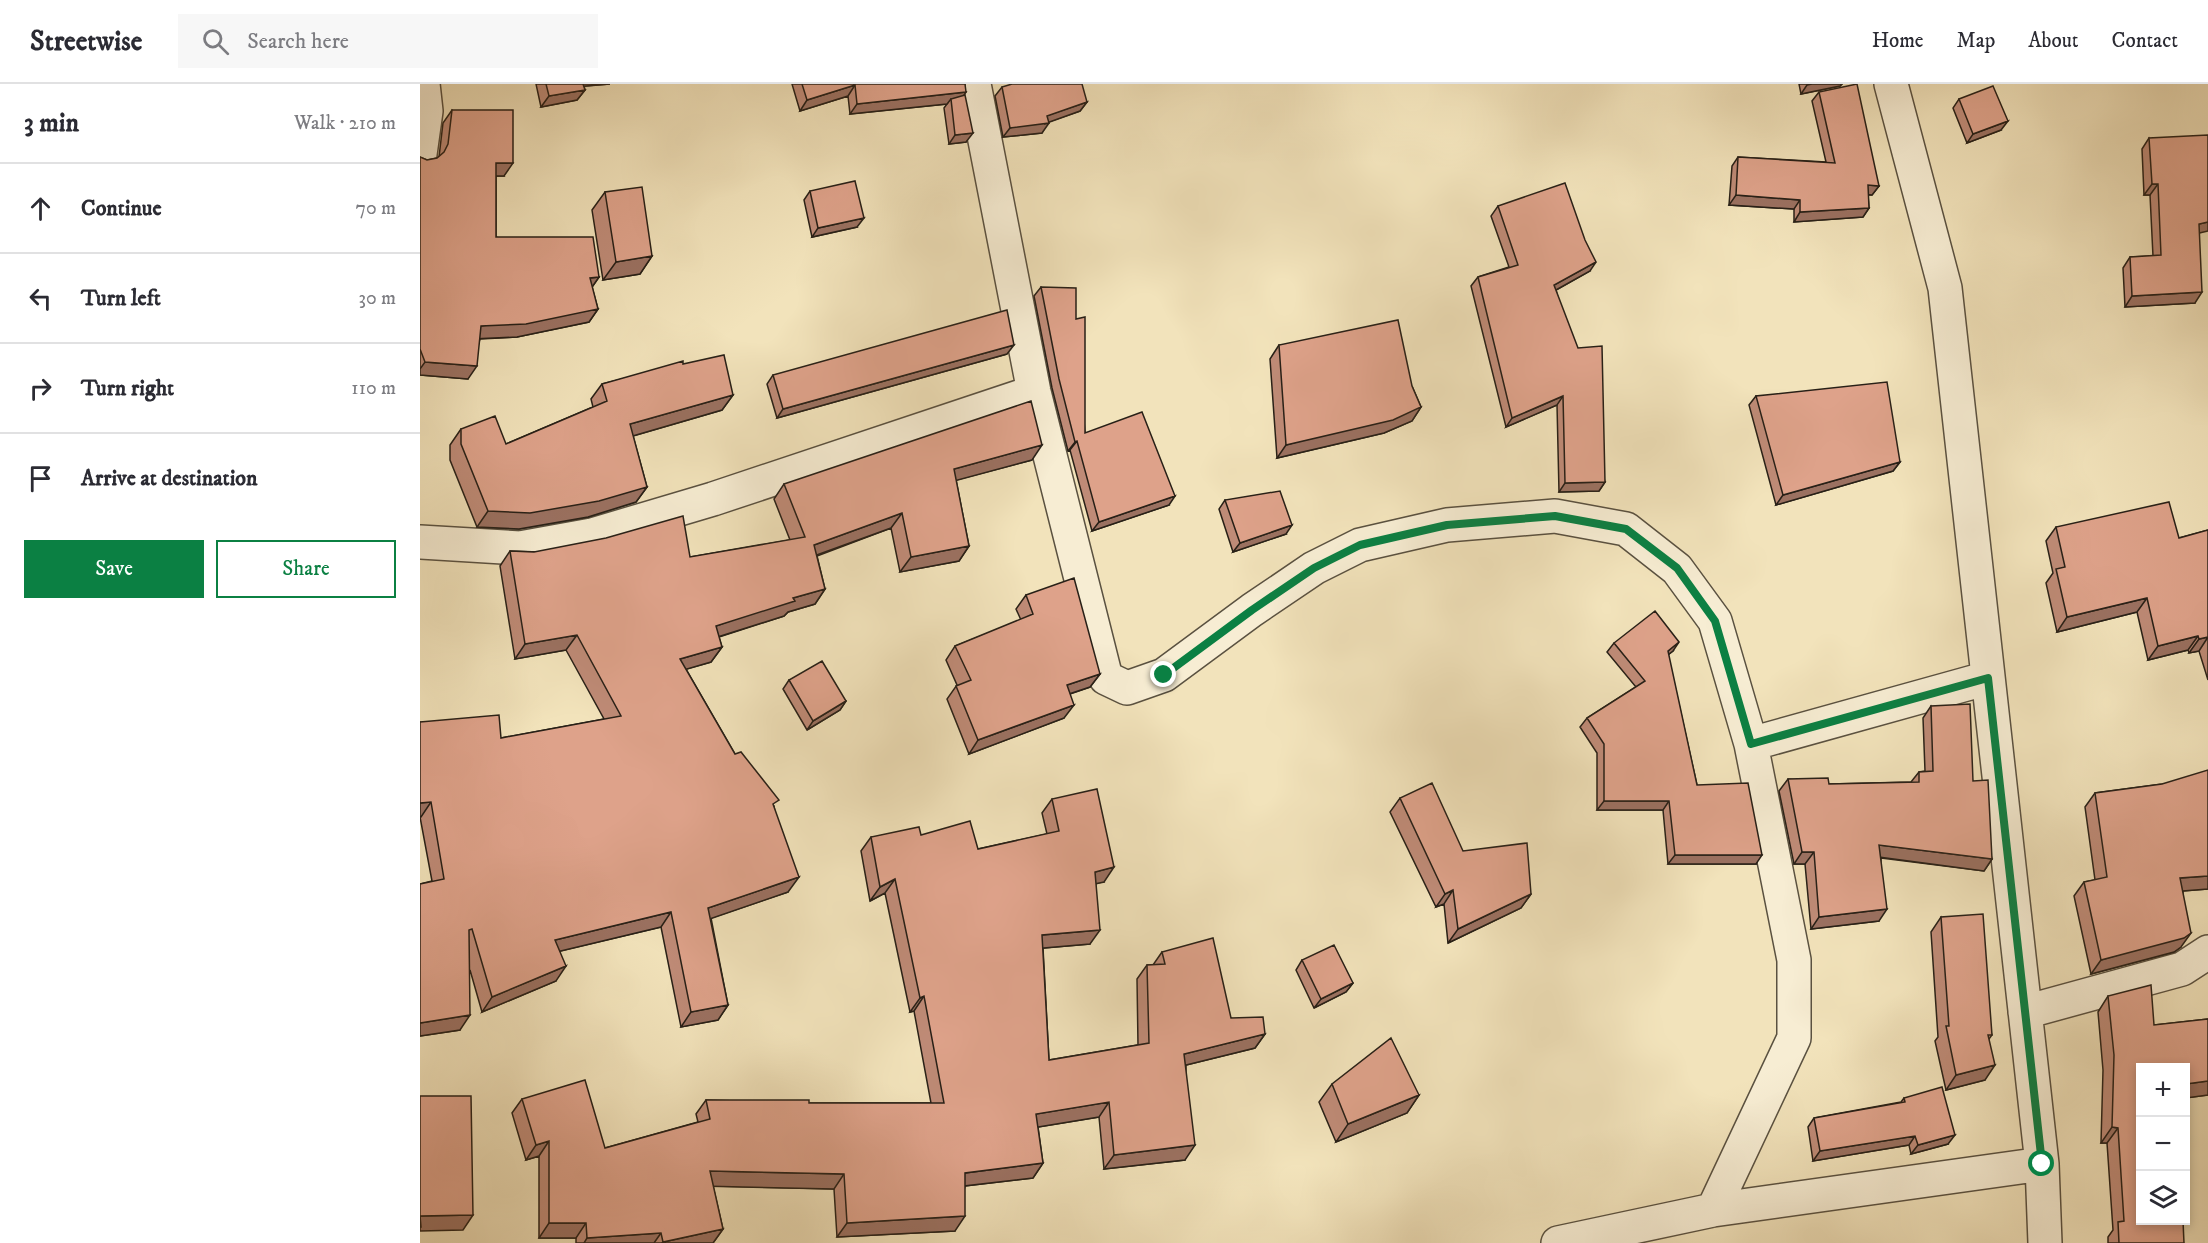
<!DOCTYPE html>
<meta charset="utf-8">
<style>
body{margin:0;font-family:"IM FELL DW Pica",serif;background:#f7f7f7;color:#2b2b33}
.controls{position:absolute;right:18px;bottom:18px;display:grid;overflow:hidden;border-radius:0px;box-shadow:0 3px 9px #0003}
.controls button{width:54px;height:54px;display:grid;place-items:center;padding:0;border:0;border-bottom:2px solid #e1e1e2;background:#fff;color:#2b2b33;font:30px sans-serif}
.stop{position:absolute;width:18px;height:18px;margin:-14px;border:4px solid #0b8043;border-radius:50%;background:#fff}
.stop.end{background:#0b8043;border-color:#fff;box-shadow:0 2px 6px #0008}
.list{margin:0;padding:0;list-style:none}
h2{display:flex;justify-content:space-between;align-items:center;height:78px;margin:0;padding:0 24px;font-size:26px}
h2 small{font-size:20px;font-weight:400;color:#7c7c81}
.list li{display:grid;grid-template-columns:39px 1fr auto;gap:18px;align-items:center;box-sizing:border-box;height:90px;padding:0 24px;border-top:2px solid #e1e1e2}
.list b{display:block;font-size:22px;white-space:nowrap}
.list em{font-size:20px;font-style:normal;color:#7c7c81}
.actions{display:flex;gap:12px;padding:18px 24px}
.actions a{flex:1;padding:14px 0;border:2px solid #0b8043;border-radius:0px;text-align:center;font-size:21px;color:#0b8043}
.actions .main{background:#0b8043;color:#fff}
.icon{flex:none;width:33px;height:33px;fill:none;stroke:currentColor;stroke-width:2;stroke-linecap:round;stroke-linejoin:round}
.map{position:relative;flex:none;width:1788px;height:1159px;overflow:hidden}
header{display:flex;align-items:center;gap:36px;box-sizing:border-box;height:84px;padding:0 30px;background:#fff;border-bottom:2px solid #e1e1e2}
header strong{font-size:28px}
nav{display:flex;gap:33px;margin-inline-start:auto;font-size:21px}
.search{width:420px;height:54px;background:#f7f7f7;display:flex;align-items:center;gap:15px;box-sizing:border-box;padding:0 21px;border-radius:0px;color:#7c7c81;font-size:22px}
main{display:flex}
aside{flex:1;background:#fff}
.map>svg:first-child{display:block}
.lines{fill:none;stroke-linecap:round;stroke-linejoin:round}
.minor-casing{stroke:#5a5140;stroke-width:36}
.minor{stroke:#f7edd3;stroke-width:33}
.wall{fill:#bf8b77;stroke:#282017;stroke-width:1.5}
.shaded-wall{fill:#9b7161;stroke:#282017;stroke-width:1.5}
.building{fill:#dea28a;stroke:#282017;stroke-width:1.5}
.route{stroke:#0b8043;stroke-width:8}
</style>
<header>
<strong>Streetwise</strong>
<div class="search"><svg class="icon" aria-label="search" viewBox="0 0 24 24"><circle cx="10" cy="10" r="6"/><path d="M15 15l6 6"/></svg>Search here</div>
<nav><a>Home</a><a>Map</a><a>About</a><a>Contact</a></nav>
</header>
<main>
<aside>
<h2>3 min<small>Walk · 210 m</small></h2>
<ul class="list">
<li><svg class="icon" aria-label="ahead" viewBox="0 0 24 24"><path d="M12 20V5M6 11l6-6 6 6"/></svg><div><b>Continue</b></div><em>70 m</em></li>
<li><svg class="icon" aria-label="left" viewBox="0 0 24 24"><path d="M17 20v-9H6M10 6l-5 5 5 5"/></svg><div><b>Turn left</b></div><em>30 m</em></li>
<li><svg class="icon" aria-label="right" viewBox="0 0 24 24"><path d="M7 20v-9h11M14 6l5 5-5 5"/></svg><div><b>Turn right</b></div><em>110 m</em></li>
<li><svg class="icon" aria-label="arrive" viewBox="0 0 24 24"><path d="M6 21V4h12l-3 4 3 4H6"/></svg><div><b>Arrive at destination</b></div></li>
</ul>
<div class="actions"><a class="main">Save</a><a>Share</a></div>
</aside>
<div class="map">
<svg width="1788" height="1159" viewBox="0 0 1788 1159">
<rect width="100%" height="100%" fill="#f2e3bb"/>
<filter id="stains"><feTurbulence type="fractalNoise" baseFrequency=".00333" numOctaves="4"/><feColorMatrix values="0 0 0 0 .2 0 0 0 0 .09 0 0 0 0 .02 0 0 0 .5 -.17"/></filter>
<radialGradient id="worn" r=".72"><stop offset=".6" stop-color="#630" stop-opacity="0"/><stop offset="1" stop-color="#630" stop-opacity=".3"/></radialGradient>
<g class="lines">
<g class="minor-casing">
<path id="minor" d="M554,0l60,308 72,286 21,10 37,-13 88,-65 62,-42 46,-23 87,-20 108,-9 71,13 51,40 38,52 36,123 43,216v78l-81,172
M1471,0l54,204 97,876 3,79
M0,70l6,-43 -3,-27
M0,458l100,6 72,-13 121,-36 321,-107
M1331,660l237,-66
M1605,928l157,-43 26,-17
M1138,1159l155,-33 329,-46"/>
</g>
<use href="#minor" class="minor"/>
</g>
<path class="wall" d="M116,0h74l-26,2 1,4 -8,10 -36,7z
M372,0h173l-2,12 3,46 -17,2 -5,-36 3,-4 -97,10 -2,-18 -48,15z
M1379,0h43l-2,2 -39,8z
M582,3l85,15 -7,9 -32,11 -6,11 -39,4 -8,-41z
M1399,8l60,94 -7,9h-4l1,13 -6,9 -69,5v-13l-65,-4 3,-39 6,-9 88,5 -14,-61z
M1539,15l42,31 -34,13 -14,-35z
M32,26l52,66h-8v61l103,40 -7,10 6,22 -9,13 -72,15 -37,2 -12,40 -48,-4v-218l7,3 10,-2 2,-1 4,-34z
M1729,54l50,95 -4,70 -70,4 -2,-39 7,-11 23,-1 -3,-61h-6l-2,-46z
M390,107l47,36 -45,10 -8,-37z
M185,108l47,64 -12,18 -37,6 -11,-70z
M1078,122l92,65 -34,19 49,192 -6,9 -40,1 -2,-87 -51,22 -35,-141 7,-9 31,-10 -18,-51z
M621,203l35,32 9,114 84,72 -77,26 -22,-81 -2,1 -16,-63 -18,-92z
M859,261l133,41 9,21 -9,14 -28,12 -107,25 -7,-99z
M587,270l-230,64 -10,-34 6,-9z
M263,280l50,31 -11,15 -89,26 14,51 -11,15 -48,15 -69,12 -42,-2 -27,-67v-15l11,-16 45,15 87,-37 -2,-8 11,-15z
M1336,312l144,66 -7,9 -117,34 -27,-100z
M612,376l-76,20 13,66 -10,15 -59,11 -9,-44 -74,28 8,33 -10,15 -27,8 -4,4 -65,21 3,10 -11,15 -25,7 49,85 39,52 14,86 -77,26 17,87 -10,15 -37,7 -20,-100 -101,24 -4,30 -74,31 -12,-42 -10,60 -40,6v-152l12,-3 -12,-64v-95l81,16 103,-19 -38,-69 -51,9 -15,-93 10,-15 180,6 100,-17 -16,-41 10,-15z
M805,416l61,34 -53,18 -14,-43z
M1636,443l123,11 29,-8v150l-9,-29 -10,2 -1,-3 -40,10 -11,-48 -80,20 -11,-49 7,-10 -7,-32z
M606,511l74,79 -10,13 -20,7 -6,24 -95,36 -22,-55 10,-14 -11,-25 9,-14 66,-26 -5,-11z
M1194,559l59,8 -5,4 29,130 59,79h-88l-5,-54h-66v-57l-17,-26 7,-9 49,-31 -29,-35z
M369,596l57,21 -6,9 -33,20 -24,-41z
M1511,622l42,75 19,78 -8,12 -103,-13 -2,63 -68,8 -6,-65h-11l-15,-73 9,-12 41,5 82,-2 8,-10 6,-1 -2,-53z
M1742,700l46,105 -25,2 -2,56 -7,5 -83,22 -17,-78 10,-14 11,-2 -10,-73 10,-14z
M980,714l63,53 68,43 -10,14 -73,35 -4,-39 -8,3 -46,-95z
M632,715l52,83 -8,1 -6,61 -47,4 6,112 89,-15 -1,-66 10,-14h6l9,-13 69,66 34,16 -10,14 -69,17 -1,95 -81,9 -5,-52 -61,10 5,36 -10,15 -68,8 -10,45 -118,6 -3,-48 -121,-3 10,43 -10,14h-137v-5h-37v-82l-13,4 -14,-47 10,-14 83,49 93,-26 -2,-8 10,-14 103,3h122l-17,-92 -4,1 -25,-119 -15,8 -9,-50 10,-14 50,-2 57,14 69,-15 -5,-21z
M1521,833l51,118 -3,4 -4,41 -39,10 -11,-49 3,-4 -7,-105z
M882,876l51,23 -7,9 -32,16 -18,-38z
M1688,912l46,29 54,-6v76l-22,3v-30h-46v153l44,22h-76v-6l5,-7 -6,-87h-6l2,-73 -5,-58z
M912,1000l87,11 -12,18 -71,29 -17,-40z
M1484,1014l44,46 -37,10 -2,-9 -96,16 -5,-34 6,-9 87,-16z"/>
<path class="shaded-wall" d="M156,0h34l-36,3z
M1392,0h30l-2,2 -39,8 6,-9z
M435,1l-7,11 -48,15 7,-11z
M165,6l-8,10 -36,7 8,-11z
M546,8l-7,11 -8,-4 -4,5 -97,10 7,-10z
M667,18l-7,9 -36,13 5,-1 -7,10 -39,4 7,-9z
M1588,37l-7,9 -34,13 6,-9z
M553,49l-7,9 -17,2 6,-9z
M76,79h17l-9,13h-17z
M1732,100h6l-8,11h-6z
M1448,101l11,1 -7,9 -11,-1z
M1316,111l64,5 -6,9 -65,-4z
M1449,124l-6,9 -69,5 6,-10z
M444,134l-7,9 -45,10 6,-9z
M1788,138v9l-17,4 8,-11z
M232,172l-12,18 -37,6 13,-18z
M1176,178l-6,9 -43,24 7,-10z
M179,193l-9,13v-12z
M1782,208l-7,11 -70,4 7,-11z
M178,225l-9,13 -72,15 -45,2 9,-13z
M594,261l-7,9 -230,64 6,-9z
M5,278l52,4 -9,13 -48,-4v-6z
M313,311l-11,15 -103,30 11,-16z
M1143,312l-6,9 -51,22 6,-9z
M1001,323l-9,14 -28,12 -107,25 9,-13z
M657,357l-7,9 -2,1 7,-9z
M622,361l-10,15 -89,24 11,-15z
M1480,378l-7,9 -117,34 7,-10z
M1185,398l-6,9 -40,1 6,-9z
M227,403l-11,15 -48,15 -69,12 -42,-2 11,-16z
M755,412l-6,9 -77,26 7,-9z
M482,429l-11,15 -88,32 11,-15z
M872,441l-6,9 -53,18 7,-9z
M549,462l-10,15 -59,11 11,-15z
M405,505l-10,15 -27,8 -4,4 -79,25 11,-15 77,-28z
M1727,514l-10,14 -80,20 10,-15z
M157,551l-11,15 -51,9 10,-15z
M1778,552l-10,14 -40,10 10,-14z
M1788,553l-9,14 -10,2 10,-14z
M1259,558l-6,9 -12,9 7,-9z
M302,563l-11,15 -41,12 10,-15z
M680,590l-10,13 -33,11 10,-13z
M426,617l-6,9 -33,20 6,-9z
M654,621l-10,13 -95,36 9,-14z
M1184,717h65l-6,9h-66z
M11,718l-10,15h-1v-14z
M1459,761l113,14 -8,12 -113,-15z
M1382,768h12l-9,12h-11z
M1255,771h87l-6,9h-88z
M694,783l-10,15 -19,4 10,-14z
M1788,792v13l-38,3 10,-14z
M379,793l-11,15 -90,31 10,-15z
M475,795l-10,14 -15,8 10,-14z
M1033,806l-9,14 -8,3 9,-13z
M1111,810l-10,14 -73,35 10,-14z
M1467,825l-8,12 -68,8 8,-12z
M251,828l-10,15 -117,28 11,-15z
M680,846l-10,14 -58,5 10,-14z
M1771,849l-10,14 -7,5 -83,22 10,-14z
M146,882l-10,15 -74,31 10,-15z
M933,899l-7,9 -32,16 7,-9z
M504,912l-10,15 -4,1 10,-14z
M308,921l-10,15 -37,7 10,-15z
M50,931l-10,15 -40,6v-13z
M845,950l-10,14 -81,20 10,-14z
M1575,981l-10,15 -39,10 10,-15z
M1788,997v14l-22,3v-14z
M999,1011l-12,18 -71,29 12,-18z
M689,1018l-10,15 -73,12 10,-15z
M1692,1043l6,1 -11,15h-6z
M1535,1051l-7,9 -37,10 7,-9z
M1495,1052l-6,9 -96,16 7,-10z
M129,1057l-10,15 -13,4 10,-15z
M775,1061l-10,15 -81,9 10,-14z
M623,1079l-10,15 -78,9 10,-14z
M290,1087l134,3 -10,15 -134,-3z
M53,1131l-10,15 -43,1v-15z
M545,1132l-10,15 -118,6 10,-14z
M129,1139h37l-10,15h-37z
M303,1145l-10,14h-51l1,-1z
M241,1149l-7,10h-70l3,-5z"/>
<path class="building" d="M126,0h37l2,6 -36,6z
M382,0h163l1,8 -109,12 -2,-19 -48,15z
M592,0h70l5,18 -40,14 2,7 -39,5 -8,-41z
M1437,0l22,102 -11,-1 1,23 -69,4v-12l-64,-5 2,-38 97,6 -16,-71z
M1573,2l15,35 -35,13 -14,-35z
M545,11l8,38 -18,2 -4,-36z
M32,26h61v53h-17v74h97l6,40 -9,1 8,31 -72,15 -45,2 -4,40 -52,-4 -5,-13v-192l7,3 10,-2 7,-6 4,-8z
M1788,51v87l-9,2 3,68 -70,4 -2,-39 31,-2 -3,-71h-6l-3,-46z
M435,97l9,37 -46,10 -8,-37z
M1145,99l20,57 11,22 -42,23 24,63 24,-2 3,136 -40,1 -2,-87 -51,22 -34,-141 40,-12 -20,-59z
M222,103l10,69 -36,6 -11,-70z
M621,203l35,1v31l9,-2v116l57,-21 33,84 -76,26 -22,-81 -2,1 -16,-63z
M587,226l7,35 -231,64 -10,-34z
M978,236l14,66 9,21 -28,13 -107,25 -7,-100z
M304,271l9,40 -103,29 17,63 -48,14 -69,12 -42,-2 -27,-67v-15l34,-13 11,28 101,-43 -5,-17 81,-23v3z
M1467,298l13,80 -117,33 -27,-99z
M611,317l11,44 -88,24 15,77 -58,11 -9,-44 -88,32 11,44 -32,9 2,3 -79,25 6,21 -42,12 55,95 6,-2 38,48 -6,4 26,73 -91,31 20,97 -37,7 -20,-100 -116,28 11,26 -74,31 -20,-68 -3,1 1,85 -50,8v-139l24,-5 -13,-77 -11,1v-81l79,-7 2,23 120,-22 -44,-81 -52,9 -15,-93 24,1 72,-14 77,-22 7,41 115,-20 -21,-53z
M860,407l12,34 -52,18 -15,-43z
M1749,418l10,36 29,-8v107l-9,2 -1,-3 -40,10 -11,-48 -80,19 -11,-48 9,-2 -9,-40z
M654,494l26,96 -33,11 7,20 -96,35 -22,-54 15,-6 -16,-34 78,-32 -7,-19z
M1235,527l24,31 -11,9 29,134 51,-2 14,72h-87l-6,-54h-65v-57l-17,-26 58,-37 -31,-38z
M402,577l24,40 -33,20 -24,-41z
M1550,620l3,77 15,-1 4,79 -113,-14 8,64 -68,8 -5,-65h-12l-14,-73 40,-1 1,6 90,-2v-10l14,-1 -2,-65z
M1788,686v106l-28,2 11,55 -7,5 -83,22 -17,-78 23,-5 -12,-84 67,-9z
M1012,699l31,68 64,-8 4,51 -73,35 -5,-39 -8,4 -45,-96z
M677,705l17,78 -19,5 5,58 -58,5 7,125 100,-17 -2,-78 18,-1 -3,-12 51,-14 18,80 32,-1 2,17 -81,20 11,91 -81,10 -5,-53 -73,12 7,49 -78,10v43l-118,7 -3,-49 -134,-3 13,58 -60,13 -2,-9 -74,5 -1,-15h-37v-82l-13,4 -14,-46 63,-19 20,68 105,-29 -4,-19h103v3h135l-20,-107 -4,2 -25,-119 -15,8 -9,-50 48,-10 2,8 49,-14 8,28 81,-18 -7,-32z
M1563,830l9,121h-4l7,30 -39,10 -10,-49h3l-8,-109z
M914,861l19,38 -32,16 -19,-39z
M1731,901l3,40 54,-6v62l-22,3v-16h-46v153h43l1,22h-65l-1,-21 6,-1 -6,-93 -6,-1 2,-72 -6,-59z
M971,954l28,57 -71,29 -16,-40z
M1522,1003l13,48 -37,10 -3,-9 -95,15 -6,-33 91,-16 -1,-4z
M0,1012h51l2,119 -53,1 1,11h-1z"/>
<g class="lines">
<path class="route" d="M744,591l88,-65 62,-42 46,-23 87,-20 108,-9 71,13 51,39 38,53 36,123 237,-66 54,486"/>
</g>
<rect width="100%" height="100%" filter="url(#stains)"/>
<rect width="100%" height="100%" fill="url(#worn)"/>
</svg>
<div class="controls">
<button>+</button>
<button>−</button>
<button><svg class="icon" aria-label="layers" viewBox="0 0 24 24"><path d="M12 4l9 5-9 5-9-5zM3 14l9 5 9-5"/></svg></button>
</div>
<div class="stop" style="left:1622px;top:1080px"></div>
<div class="stop end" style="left:744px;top:591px"></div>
</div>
</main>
